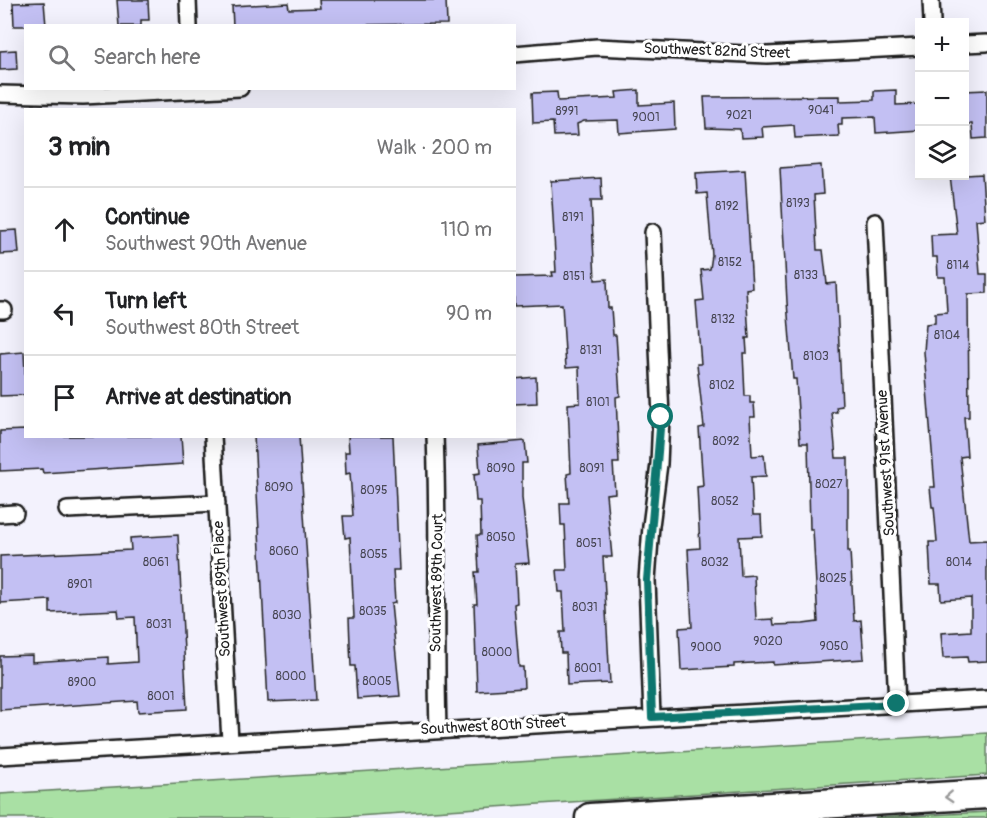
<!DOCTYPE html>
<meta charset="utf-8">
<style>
body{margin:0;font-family:Pangolin,sans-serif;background:#f2f2f2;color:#202124}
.controls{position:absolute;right:18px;top:18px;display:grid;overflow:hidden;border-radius:0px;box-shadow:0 6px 24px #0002}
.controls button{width:54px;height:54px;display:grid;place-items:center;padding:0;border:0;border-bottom:2px solid #e0e0e0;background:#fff;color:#202124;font:30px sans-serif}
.stop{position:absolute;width:18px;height:18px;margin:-14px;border:4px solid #0f766e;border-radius:50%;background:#fff}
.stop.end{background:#0f766e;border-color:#fff;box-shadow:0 2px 6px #0008}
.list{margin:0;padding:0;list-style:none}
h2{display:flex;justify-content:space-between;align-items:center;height:78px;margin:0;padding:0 24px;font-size:26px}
h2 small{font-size:20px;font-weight:400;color:#757577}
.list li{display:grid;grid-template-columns:39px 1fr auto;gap:18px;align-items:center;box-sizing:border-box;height:84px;padding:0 24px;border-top:2px solid #e0e0e0}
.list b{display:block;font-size:22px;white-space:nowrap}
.list p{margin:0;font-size:20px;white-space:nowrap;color:#757577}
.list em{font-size:20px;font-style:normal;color:#757577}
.icon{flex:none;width:33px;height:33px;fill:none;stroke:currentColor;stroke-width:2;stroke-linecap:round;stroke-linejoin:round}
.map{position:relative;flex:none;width:987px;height:818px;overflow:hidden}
.search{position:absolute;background:#fff;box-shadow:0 6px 24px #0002;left:24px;top:24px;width:492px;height:66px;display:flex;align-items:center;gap:15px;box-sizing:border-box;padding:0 21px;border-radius:0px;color:#757577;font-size:22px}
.panel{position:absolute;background:#fff;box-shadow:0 6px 24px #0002;left:24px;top:108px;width:492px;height:330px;border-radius:0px}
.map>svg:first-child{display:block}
.green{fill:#a9e0a4;stroke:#627e60;stroke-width:1.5}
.building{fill:#c3c0f3;stroke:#1c1c1c;stroke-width:1.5}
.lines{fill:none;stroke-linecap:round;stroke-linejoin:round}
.street-casing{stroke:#1c1c1c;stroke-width:20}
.highway-casing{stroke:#1c1c1c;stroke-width:33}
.street{stroke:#fff;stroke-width:15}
.highway{stroke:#fff;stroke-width:28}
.oneway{stroke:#999}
.route{stroke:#0f766e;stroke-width:8}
.labels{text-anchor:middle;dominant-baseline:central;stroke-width:6;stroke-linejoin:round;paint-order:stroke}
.number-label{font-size:12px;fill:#464552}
.street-label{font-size:15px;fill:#1c1c1c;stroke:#fff}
</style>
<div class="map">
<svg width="987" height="818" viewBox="0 0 987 818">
<rect width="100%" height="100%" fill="#f3f2fd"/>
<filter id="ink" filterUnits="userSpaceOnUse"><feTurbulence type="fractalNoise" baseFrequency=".0167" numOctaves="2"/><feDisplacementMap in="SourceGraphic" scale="12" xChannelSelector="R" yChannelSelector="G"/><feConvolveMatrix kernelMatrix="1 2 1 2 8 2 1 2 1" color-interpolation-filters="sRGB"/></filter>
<g filter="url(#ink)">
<path class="green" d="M987,733v42l-661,43h-326v-24z
M987,812v6h-112z"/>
<path class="building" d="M117,0h31l1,20h-8v6h-22z
M319,0h127l1,24 -214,2 -1,-20 56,-3 1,6 31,-1z
M44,2l2,24h-32l-1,-23z
M16,50l1,19 -17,1v-19z
M639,90v15l35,-2 1,26 -56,4 -1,-13 -34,1 -7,3 1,11 -24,1 -1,-14 -20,1 -1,-30 25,-1 1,9 59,-3 -1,-6z
M896,90v15l24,-1v26l-44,3 -1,-16 -33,1v7h-4l1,11 -44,2 -1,-13 -32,2 1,10 -22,1 -1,-9 -34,-1 -2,-31 136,-1v5l34,-1v-9z
M987,90v48l-14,1 -1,-15h-8v-33z
M821,165l2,29 -9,1 3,55h6l4,34 9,-1 6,123 -6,1 1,5h-5l4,46h12v93h2l4,70 7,-1 3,39 -91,6v-3l-39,2v3l-53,3 -2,-42 13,-1 -4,-78 12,-1 -3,-61 6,-1 -4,-58 5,-1 -7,-63h4l-5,-63 8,-1 -3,-30 9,-1 2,-14 -5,-62 -10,1 -1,-21 49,-3 7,118 -6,1 3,49h-3l1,15h-4l2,43h5v7h4l1,14h-5l2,39 12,-1 2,21 -15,1 2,38h8l1,21 -23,1 2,39 13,-1 2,45 17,-1 1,6 29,-1 15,-2 -5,-93h-3l-2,-86h-8l-4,-64h-3l-6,-77 -7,-134z
M982,174l3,45 -9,1 4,54h7v19l-19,1 1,123h-5l3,39 -7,1 9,84 18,-1v121l-19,1 -1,-5 -24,1 -2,-25 30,-2v-33l-30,2 -1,-16h-9l-2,-42h8l-3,-35h-2l-2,-20h5l-11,-135 2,-28 9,-1v-10l12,-1 -2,-35h-7l-1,-20h-5l-1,-22 26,-1 -7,-58z
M601,178l1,22h-11l4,80 12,-1 1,29h3l2,27h3l4,61 -4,1 3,66h-6l2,30 -9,1 6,63h-9l7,126 -43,2 -1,-32h-5l-1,-21h5l-2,-40h-4l-2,-22h10l-2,-45h-4l-1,-22h9l-2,-29 4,-1 -3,-69 12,-1 -1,-36 -13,1 -4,-64 -48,2v-29l39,-1 -1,-4h4l-5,-91z
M17,230l2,23 -19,1v-23z
M24,352l2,43 -26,1v-42z
M536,377l1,26 -23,1v-25z
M26,430v6h155l2,28 -140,9 -1,-4 -42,2v-40z
M254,436h45l17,264 -48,2z
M348,436h45l6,134h-6l2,33 -4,1 9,92 -43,3 -2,-33h-4l-1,-22 -1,-26h5l-4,-81 -5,1 -2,-22h10l-3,-43 -4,1 -1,-22h4z
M525,441l2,22h-5v35l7,65 -14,1 2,39 -3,1 5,63h4l1,21 -47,3 -3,-87h3l-2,-32h4l-2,-37h4l-1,-34h-4l-2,-27 6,-1 -2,-28z
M178,535l9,174 -49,3 -1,-11 -137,9v-54l32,-1v7l76,-5v7l29,-2 -2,-45 -16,1 -1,-8 -68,3v-13l-50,3v-47l131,-6 -1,-12z"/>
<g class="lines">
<g class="street-casing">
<path id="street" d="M188,0l1,26
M931,0l1,22
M964,44l23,-1
M514,54l83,-7 170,8 153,-8
M0,94l83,2 157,-8
M875,222l22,482
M0,310h4
M213,436l17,305
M435,436c4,98 0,195 3,293
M67,510l150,-7
M0,514l15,-1
M652,717l-5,-137 4,-54 8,-62 2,-47 -8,-185
M0,756l987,-57"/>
</g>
<g class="highway-casing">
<path id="highway" d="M590,818l397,-24"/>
</g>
<use href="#street" class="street"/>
<use href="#highway" class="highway"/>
</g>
<defs><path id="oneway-chevron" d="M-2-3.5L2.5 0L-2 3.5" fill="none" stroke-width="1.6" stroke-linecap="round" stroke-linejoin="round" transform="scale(1.5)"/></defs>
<use class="oneway" href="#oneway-chevron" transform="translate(949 797) rotate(177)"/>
</g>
<g class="lines" filter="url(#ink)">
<path class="route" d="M661,417l-14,163 5,137 245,-13"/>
</g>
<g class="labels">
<g class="number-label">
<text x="821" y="110">9041</text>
<text x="567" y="111">8991</text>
<text x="739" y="115">9021</text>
<text x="646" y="117">9001</text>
<text x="798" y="203">8193</text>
<text x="727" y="206">8192</text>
<text x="573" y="217">8191</text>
<text x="730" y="262">8152</text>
<text x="958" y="265">8114</text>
<text x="806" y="275">8133</text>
<text x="574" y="276">8151</text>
<text x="723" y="319">8132</text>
<text x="947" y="335">8104</text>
<text x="591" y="350">8131</text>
<text x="816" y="356">8103</text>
<text x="722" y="385">8102</text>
<text x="598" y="402">8101</text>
<text x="726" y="441">8092</text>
<text x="501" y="468">8090</text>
<text x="592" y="468">8091</text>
<text x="829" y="484">8027</text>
<text x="279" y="487">8090</text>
<text x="374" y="490">8095</text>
<text x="725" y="501">8052</text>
<text x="501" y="537">8050</text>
<text x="589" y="543">8051</text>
<text x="284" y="551">8060</text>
<text x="374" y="554">8055</text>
<text x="156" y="562">8061</text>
<text x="715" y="562">8032</text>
<text x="959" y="562">8014</text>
<text x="833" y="578">8025</text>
<text x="80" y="584">8901</text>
<text x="585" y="607">8031</text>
<text x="373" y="611">8035</text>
<text x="287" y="615">8030</text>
<text x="159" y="624">8031</text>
<text x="768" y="641">9020</text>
<text x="834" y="646">9050</text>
<text x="706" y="647">9000</text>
<text x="497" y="652">8000</text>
<text x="588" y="668">8001</text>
<text x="291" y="676">8000</text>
<text x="377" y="681">8005</text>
<text x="82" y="682">8900</text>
<text x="161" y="696">8001</text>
</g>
<g class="street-label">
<text transform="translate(717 51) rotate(2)">Southwest 82nd Street</text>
<text transform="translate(886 463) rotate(-93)">Southwest 91st Avenue</text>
<text transform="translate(437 583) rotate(-89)">Southwest 89th Court</text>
<text transform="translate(222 589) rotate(-93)">Southwest 89th Place</text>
<text transform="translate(493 726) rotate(-3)">Southwest 80th Street</text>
</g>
</g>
</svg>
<div class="controls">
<button>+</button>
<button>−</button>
<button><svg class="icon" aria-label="layers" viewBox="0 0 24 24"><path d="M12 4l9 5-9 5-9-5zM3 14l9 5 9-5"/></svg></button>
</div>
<div class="stop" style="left:661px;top:417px"></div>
<div class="stop end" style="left:897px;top:704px"></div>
<div class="search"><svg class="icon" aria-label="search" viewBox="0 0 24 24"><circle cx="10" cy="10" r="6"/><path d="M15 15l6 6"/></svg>Search here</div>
<section class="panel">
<h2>3 min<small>Walk · 200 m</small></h2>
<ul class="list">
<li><svg class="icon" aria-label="ahead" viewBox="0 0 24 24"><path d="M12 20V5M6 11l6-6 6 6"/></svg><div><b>Continue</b><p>Southwest 90th Avenue</p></div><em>110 m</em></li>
<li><svg class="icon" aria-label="left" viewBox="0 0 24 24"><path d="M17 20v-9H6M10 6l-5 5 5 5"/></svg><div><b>Turn left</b><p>Southwest 80th Street</p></div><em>90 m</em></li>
<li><svg class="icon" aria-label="arrive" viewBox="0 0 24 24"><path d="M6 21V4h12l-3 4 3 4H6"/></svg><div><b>Arrive at destination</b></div></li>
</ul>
</section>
</div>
